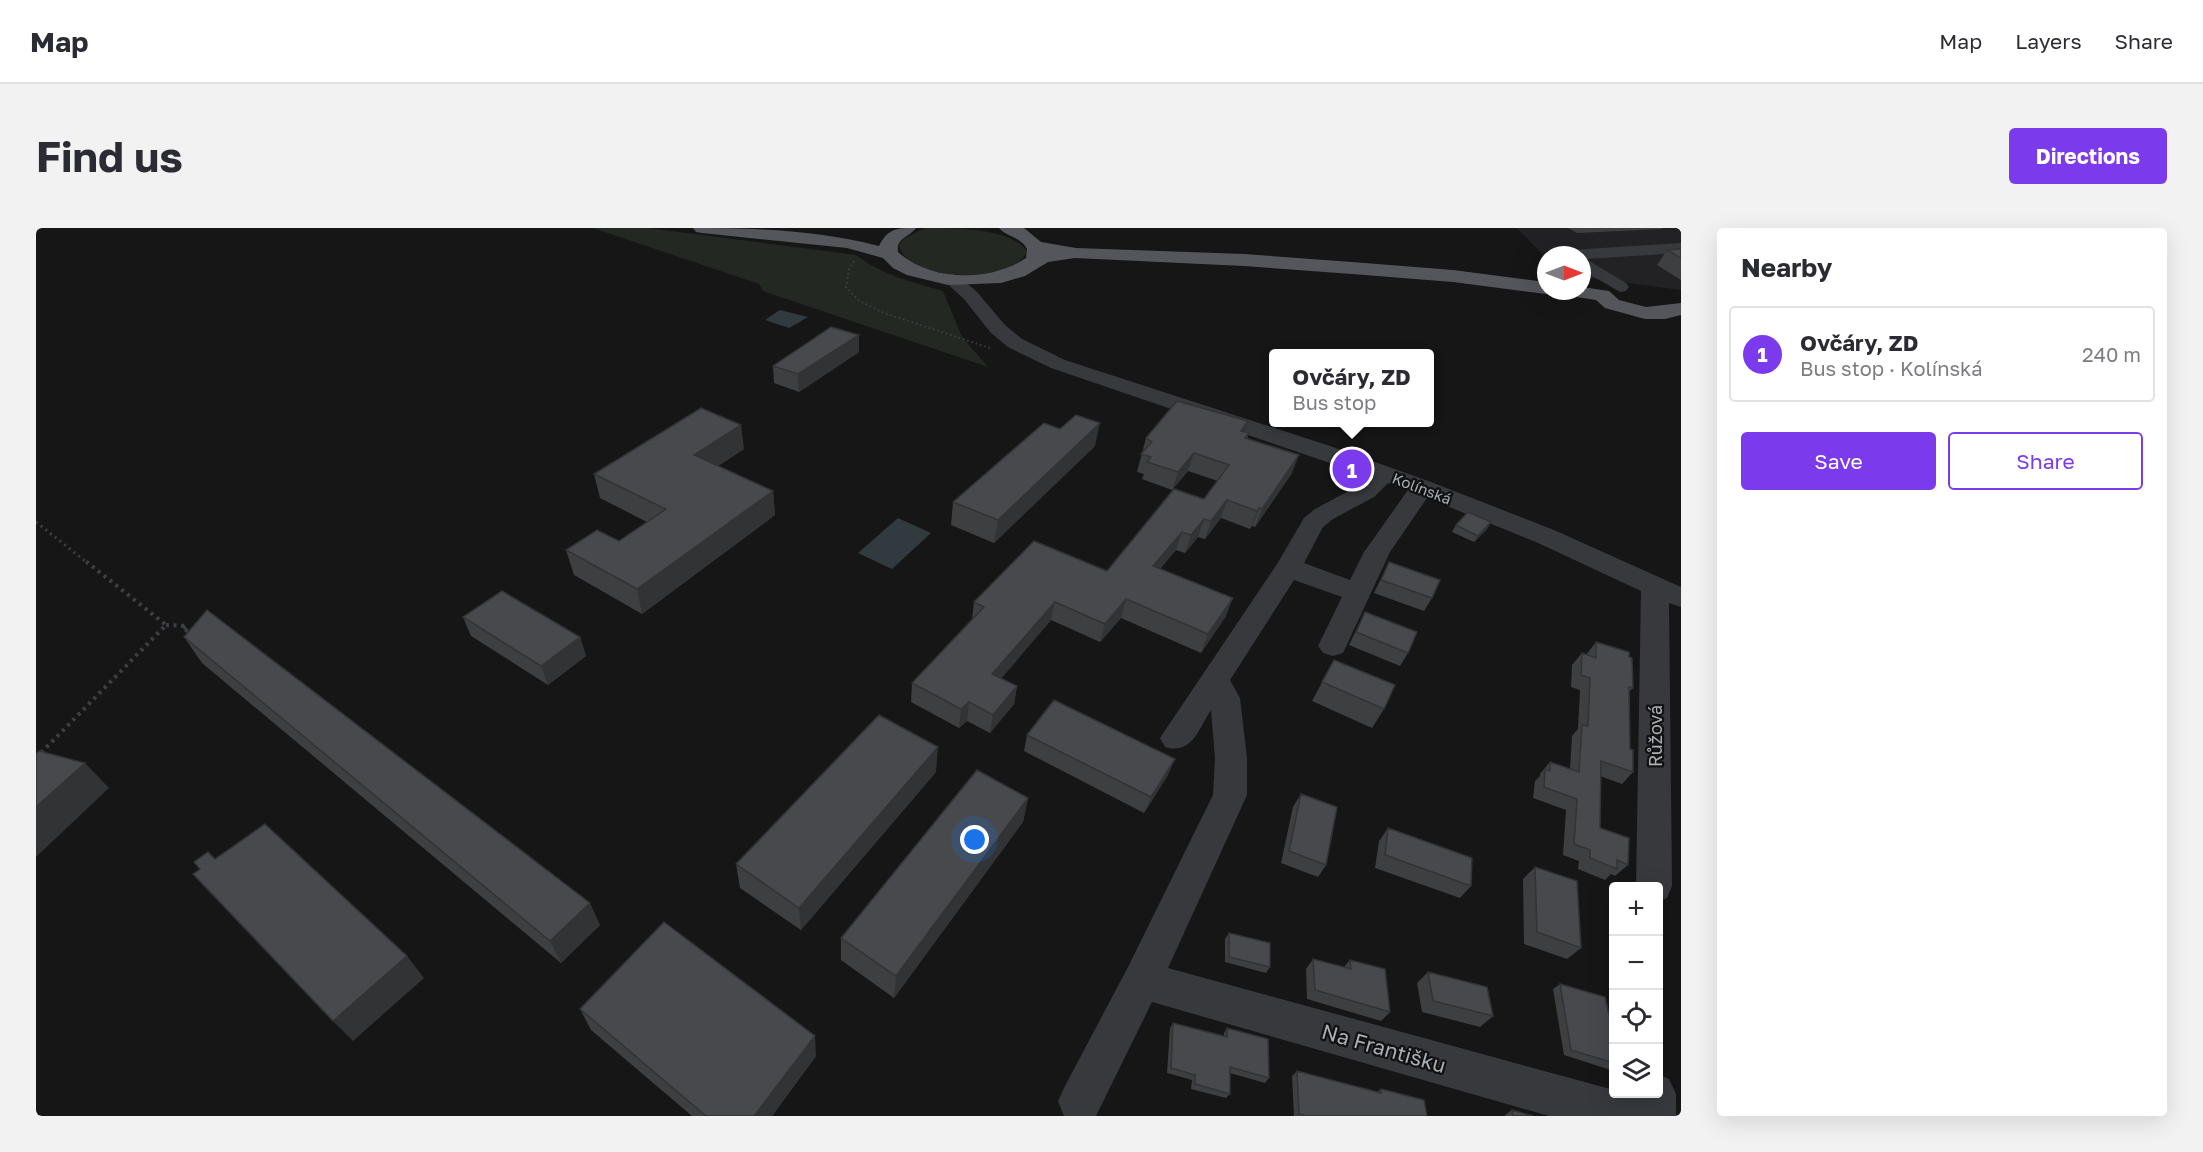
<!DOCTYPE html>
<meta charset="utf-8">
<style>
body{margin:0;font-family:"Golos Text",sans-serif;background:#f2f2f3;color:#2b2b33}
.controls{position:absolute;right:18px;bottom:18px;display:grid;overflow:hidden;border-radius:6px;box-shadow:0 6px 24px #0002}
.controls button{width:54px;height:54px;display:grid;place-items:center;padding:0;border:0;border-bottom:2px solid #e1e1e2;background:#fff;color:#2b2b33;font:30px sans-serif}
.compass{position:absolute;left:1501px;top:18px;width:54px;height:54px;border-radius:50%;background:#fff;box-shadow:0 6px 24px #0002;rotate:90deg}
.you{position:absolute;left:939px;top:612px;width:21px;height:21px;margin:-15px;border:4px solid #fff;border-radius:50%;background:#1a73e8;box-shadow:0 0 0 9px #1a73e833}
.badge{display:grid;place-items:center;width:39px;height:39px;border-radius:50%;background:#7c3aed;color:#fff;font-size:20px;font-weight:700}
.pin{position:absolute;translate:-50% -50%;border:3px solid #fff;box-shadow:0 2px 6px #0006}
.popup{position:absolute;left:1233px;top:121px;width:165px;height:78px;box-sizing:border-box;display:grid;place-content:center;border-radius:6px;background:#fff;filter:drop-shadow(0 2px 4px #0005);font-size:20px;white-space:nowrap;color:#7c7c81}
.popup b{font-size:22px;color:#2b2b33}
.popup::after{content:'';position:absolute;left:50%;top:100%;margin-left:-12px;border:12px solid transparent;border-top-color:#fff}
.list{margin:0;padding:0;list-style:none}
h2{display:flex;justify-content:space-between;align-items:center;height:78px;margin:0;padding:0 24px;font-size:26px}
h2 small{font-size:20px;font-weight:400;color:#7c7c81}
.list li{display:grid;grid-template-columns:39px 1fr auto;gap:18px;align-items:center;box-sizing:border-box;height:96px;margin:0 12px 12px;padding:0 12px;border:2px solid #e1e1e2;border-radius:6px}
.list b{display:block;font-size:22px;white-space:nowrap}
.list p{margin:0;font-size:20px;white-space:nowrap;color:#7c7c81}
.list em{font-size:20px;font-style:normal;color:#7c7c81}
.actions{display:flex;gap:12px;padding:18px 24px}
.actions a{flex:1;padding:14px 0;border:2px solid #7c3aed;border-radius:6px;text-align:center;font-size:21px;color:#7c3aed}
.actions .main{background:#7c3aed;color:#fff}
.icon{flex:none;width:33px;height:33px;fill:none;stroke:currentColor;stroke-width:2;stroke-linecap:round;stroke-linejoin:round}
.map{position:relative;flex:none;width:1645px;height:888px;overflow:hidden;border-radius:6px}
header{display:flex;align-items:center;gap:36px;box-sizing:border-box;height:84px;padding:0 30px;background:#fff;border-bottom:2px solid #e1e1e2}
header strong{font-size:28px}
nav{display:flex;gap:33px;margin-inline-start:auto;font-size:21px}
.intro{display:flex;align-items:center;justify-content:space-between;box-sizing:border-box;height:144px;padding:0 36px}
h1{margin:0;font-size:42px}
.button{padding:15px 27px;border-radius:6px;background:#7c3aed;color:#fff;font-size:21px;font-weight:700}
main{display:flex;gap:36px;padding:0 36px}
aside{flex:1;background:#fff;border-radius:6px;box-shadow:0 6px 24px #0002}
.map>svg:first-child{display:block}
.built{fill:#222224}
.green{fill:#232922}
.water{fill:#313a3f}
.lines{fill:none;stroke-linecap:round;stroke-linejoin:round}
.path-far2{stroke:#3d4043;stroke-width:2;stroke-dasharray:1.5 3;stroke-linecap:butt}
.path-far1{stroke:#3d4043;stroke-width:3;stroke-dasharray:2 4;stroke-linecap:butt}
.path{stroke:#3d4043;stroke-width:4;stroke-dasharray:3 4.5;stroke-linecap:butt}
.minor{fill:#37393c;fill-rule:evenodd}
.major{fill:#54565b;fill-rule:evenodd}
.wall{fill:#3e3f41}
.shaded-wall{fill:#323335}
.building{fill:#48494c;stroke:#323335;stroke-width:1.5}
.labels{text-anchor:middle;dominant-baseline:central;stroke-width:4.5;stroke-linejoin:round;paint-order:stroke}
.far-street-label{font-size:15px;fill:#a9afb6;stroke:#111112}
.street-label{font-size:18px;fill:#a9afb6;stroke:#111112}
.near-street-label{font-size:21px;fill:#a9afb6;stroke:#111112}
</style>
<header>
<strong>Map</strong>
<nav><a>Map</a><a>Layers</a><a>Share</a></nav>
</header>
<div class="intro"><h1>Find us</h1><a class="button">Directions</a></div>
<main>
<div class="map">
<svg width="1645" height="888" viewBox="0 0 1645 888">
<rect width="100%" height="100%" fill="#161617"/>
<path class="built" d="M1481,0h164v62l-99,-13v-22h-36v3z"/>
<path class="green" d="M557,0h55l208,27c26,20 56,27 87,36l19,46 26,30 -225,-76 -4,-7z
M889,0c29,0 89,0 102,24 -17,32 -117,31 -128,-6l4,-7z"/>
<path class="water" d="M744,82l28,7 -19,11 -24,-8z
M862,290l33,15 -39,36 -34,-16z"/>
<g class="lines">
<path class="path-far2" d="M818,33l-5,8 -3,18 12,13 26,13 106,35"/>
<path class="path-far1" d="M0,294l49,39"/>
<path class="path" d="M130,397l21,1 -5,3 9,3
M0,530l130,-133 -83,-66"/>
<path class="minor" d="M1645,15v10l-95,6 40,24 3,4 -3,4 -6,1 -38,-22v-15h-20l8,-5z
M915,46l6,1 20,17 28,33 17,14 43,21 268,87 98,35 123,48 127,57v20l-12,-4 3,283 -5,12 -9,3v-15h-22l5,-295 -105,-49 -109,-44 -37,54 -47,101 -10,3 -10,-3 -5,-7 24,-49 -48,-17 -64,100 10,18 7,60v37l-79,173 446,122v4l18,2v-2h26v-20l11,5 7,15v22h-127l-397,-114 -56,114h-32l-6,-15 7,-15 63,-119 85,-172 2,-37 -4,-48c-13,20 -19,45 -46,37l-5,-9 117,-174 27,-46 11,-9 41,-22 12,-11 -317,-108 -43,-21 -17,-14 -27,-34 -22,-20 3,-4zM1352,255l20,7 -44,62 -14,28 -46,-17 19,-36 10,-8 41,-22z"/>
<path class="major" d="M657,0c62,0 126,2 186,18 9,-18 18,-18 37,-18 -8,10 -20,10 -18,24 33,30 92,30 128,6l1,-9c-6,-12 -20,-12 -28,-21h25l17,14 35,6 168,6 108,8 101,8 93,12v9h8l-8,3 -93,-12 -101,-8 -108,-8 -169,-8 -27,4 -23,14 -24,7 -53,2 -41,-10 -14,-7 -10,-10 -36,-10 -145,-15 -6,-1z
M1546,59l27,4 10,9 27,7 35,-4v12l-16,4h-20l-40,-11 -9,-8 -32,-5 -3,-4h21z"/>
</g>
<path class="wall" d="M1532,0h95l-1,1 -85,4z
M1645,21v31l-24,-15 10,-15z
M823,124l-60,40 -25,-9 -1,-17z
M1024,201l35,17 -101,97 -43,-18 2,-23z
M1208,204l5,1 -2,6 45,34 -37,54 -3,-1 -2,3 -29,-11 -16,21 -7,-2 -13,16 -9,-3 -16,19 66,47 -25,37 -80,-35 -21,24 -49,-22 -50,58 16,8 -3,18 -24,29 -23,-12 -8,7 -48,-26 1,-19 60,-64 2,-17 133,-31 97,-72 14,-18 -30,-10 -16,19 -30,-11 2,-5 -7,-2 9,-34z
M708,221l-26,17 55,25 2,24 -133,99 -68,-39 -8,-25 53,-9 28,-19 -47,-24 -6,-24z
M1455,294l-4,7 -13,13 -22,-10 4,-7z
M1353,334l43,36 -8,13 -50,-18z
M1329,384l43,41 -8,13 -51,-21z
M427,389l117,20 6,19 -38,29 -77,-49z
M148,409l416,288 -39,38 -359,-300z
M1560,414l33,15 4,31 -4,4 1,57 3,23 -11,12 -22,-8v52l28,37 -13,11 -4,-2 -6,6 -27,-11 1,-8 -16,-6 3,-45 -33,-12 2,-17 5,-5v-2l10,-12 20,7 2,-33 6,-7 2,-39 -9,-3 1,-22 10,-12 4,2z
M1298,432l50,49 -12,19 -60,-27z
M991,507l141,40 -24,38 -120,-62z
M900,544l-135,158 -61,-42 -4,-24z
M1265,566l25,71 -8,12 -37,-14 12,-56z
M992,570l-5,24 -129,176 -53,-38v-22z
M1352,600l83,58 -11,12 -85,-30 4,-27z
M1499,639l46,81 -14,11 -43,-15 -1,-65z
M1193,705l41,34 -4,6 -41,-11v-23z
M1277,731l31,8 6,-7 40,52 -9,9 -74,-22 -1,-30z
M1392,744l65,44 -13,11 -58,-15 -5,-29z
M1524,756l54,53v34l-50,-16 -11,-66z
M544,781l236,47 -44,60h-80l-101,-86z
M1137,795l51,13v-3l3,-5 42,50 -4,5 -35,-10v21l-4,4 -35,-9 1,-9 -25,-7 3,-45z
M1261,843l80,21 4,-3 46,27h-133l-2,-40z
M1476,882l21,6h-28v-1z"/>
<path class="shaded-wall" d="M823,107v17l-60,40 -1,-18z
M1212,193l-6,18 -1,-8z
M1064,195l-5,23 -101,97 4,-23z
M705,197l3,24 -46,30 -4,-24z
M1158,225l-6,18 -16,19 6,-18z
M1263,227l-7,18 -37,54 7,-18z
M737,263l2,24 -133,99 -5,-25z
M1191,272l-6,18 -16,21 6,-18z
M1223,280l-7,18 -2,3 7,-18z
M1168,291l-6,18 -13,16 6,-18z
M1455,294l-4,7 -13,13 4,-6z
M1146,304l-6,18 -29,34 6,-18z
M1197,370l-7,18 -25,37 7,-19z
M1090,371l-5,19 -21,24 5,-18z
M1019,374l-4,18 -61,72 2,-18z
M544,409l6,19 -38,29 -7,-19z
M981,458l-3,18 -24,29 3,-18z
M933,474l-2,19 -8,7 2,-19z
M902,519l-2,25 -135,158 -2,-22z
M1139,531l-7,16 -24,38 7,-16z
M49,535l24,25 -73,69v-50z
M992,570l-5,24 -129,176 2,-22z
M554,675l10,22 -39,38 -11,-22z
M371,728l17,22 -71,63 -20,-20z
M779,808l1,20 -44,60h-18z"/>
<path class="building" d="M1645,21v9l-14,-8z
M795,99l28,8 -61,39 -25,-8z
M1141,173l71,20 -7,10 8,2 -4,5 54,17 -37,54 -3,-1 -2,3 -30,-11 -16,21 -7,-2 -13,16 -9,-3 -29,34 80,32 -25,36 -82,-35 -21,25 -50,-22 -63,72 25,12 -24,29 -24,-13 -8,7 -49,-26 72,-76 -10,-5 60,-61 73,30 67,-82 30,10 25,-34 -35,-12 -16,19 -31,-10 4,-5 -10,-3 11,-12 -6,-4z
M665,180l40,17 -47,30 79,36 -136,98 -71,-39 31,-20 22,11 47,-32 -72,-35z
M1040,187l24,8 -102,97 -45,-18 91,-79 16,6z
M1432,284l23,10 -13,14 -22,-11z
M1353,334l51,18 -8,18 -51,-18z
M466,363l78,46 -39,29 -78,-49z
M171,382l383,293 -40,38 -366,-304z
M1329,384l52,20 -9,21 -52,-21z
M1560,414l33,10v5l3,1 1,30 -4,-1 1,62 3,1v22l-32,-11 -1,67 29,10 -1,27 -11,-5v9l-27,-11v-8l-16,-6 3,-45 -33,-12 1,-18 5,2v-9l29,10 3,-47 6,1 2,-48 -9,-3 1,-22 14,5z
M1298,432l61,25 -11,24 -62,-27z
M1018,472l121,59 -24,38 -124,-62z
M843,487l59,32 -139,161 -63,-44z
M3,523l46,12 -49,44v-53z
M941,542l51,28 -132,178 -55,-38z
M1265,566l36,13 -11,58 -37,-14z
M229,596l142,132 -74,65 -140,-147 7,-5 -6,-7 14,-10 7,7z
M1352,600l84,30 -1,28 -86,-31z
M1499,639l42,14 4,67 -44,-16z
M628,694l151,114 -61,80h-48l-126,-107z
M1193,705l41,10v24l-41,-10z
M1277,731l38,10 -1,-9 35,9 5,43 -75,-22z
M1392,744l59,15 6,29 -60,-15z
M1524,756l45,13 9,40v26l-43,-13z
M1137,795l54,14v-9l41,11 1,39 -39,-11v27l-35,-10v-9l-24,-7z
M1261,843l84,22v-4l43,11 3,16h-121l-7,-2z
M1476,882l21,6h-20z"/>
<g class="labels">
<g class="far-street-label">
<text transform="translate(1386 260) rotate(21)">Kolínská</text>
</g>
<g class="street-label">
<text transform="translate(1619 508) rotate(-90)">Růžová</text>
</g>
<g class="near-street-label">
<text transform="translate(1348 820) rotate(16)">Na Františku</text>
</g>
</g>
</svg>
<div class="controls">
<button>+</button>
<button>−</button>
<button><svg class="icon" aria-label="locate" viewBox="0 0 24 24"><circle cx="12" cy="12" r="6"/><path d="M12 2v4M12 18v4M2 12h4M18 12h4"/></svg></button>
<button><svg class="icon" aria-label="layers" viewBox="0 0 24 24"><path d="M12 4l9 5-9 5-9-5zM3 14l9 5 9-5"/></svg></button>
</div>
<svg class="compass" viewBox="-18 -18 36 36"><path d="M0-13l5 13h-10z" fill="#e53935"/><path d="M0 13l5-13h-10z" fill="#7c7c81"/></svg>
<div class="you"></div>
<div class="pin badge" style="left:1316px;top:241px">1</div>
<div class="popup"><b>Ovčáry, ZD</b>Bus stop</div>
</div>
<aside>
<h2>Nearby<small></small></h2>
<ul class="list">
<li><span class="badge">1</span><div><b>Ovčáry, ZD</b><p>Bus stop · Kolínská</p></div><em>240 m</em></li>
</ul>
<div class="actions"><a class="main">Save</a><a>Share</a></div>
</aside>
</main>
